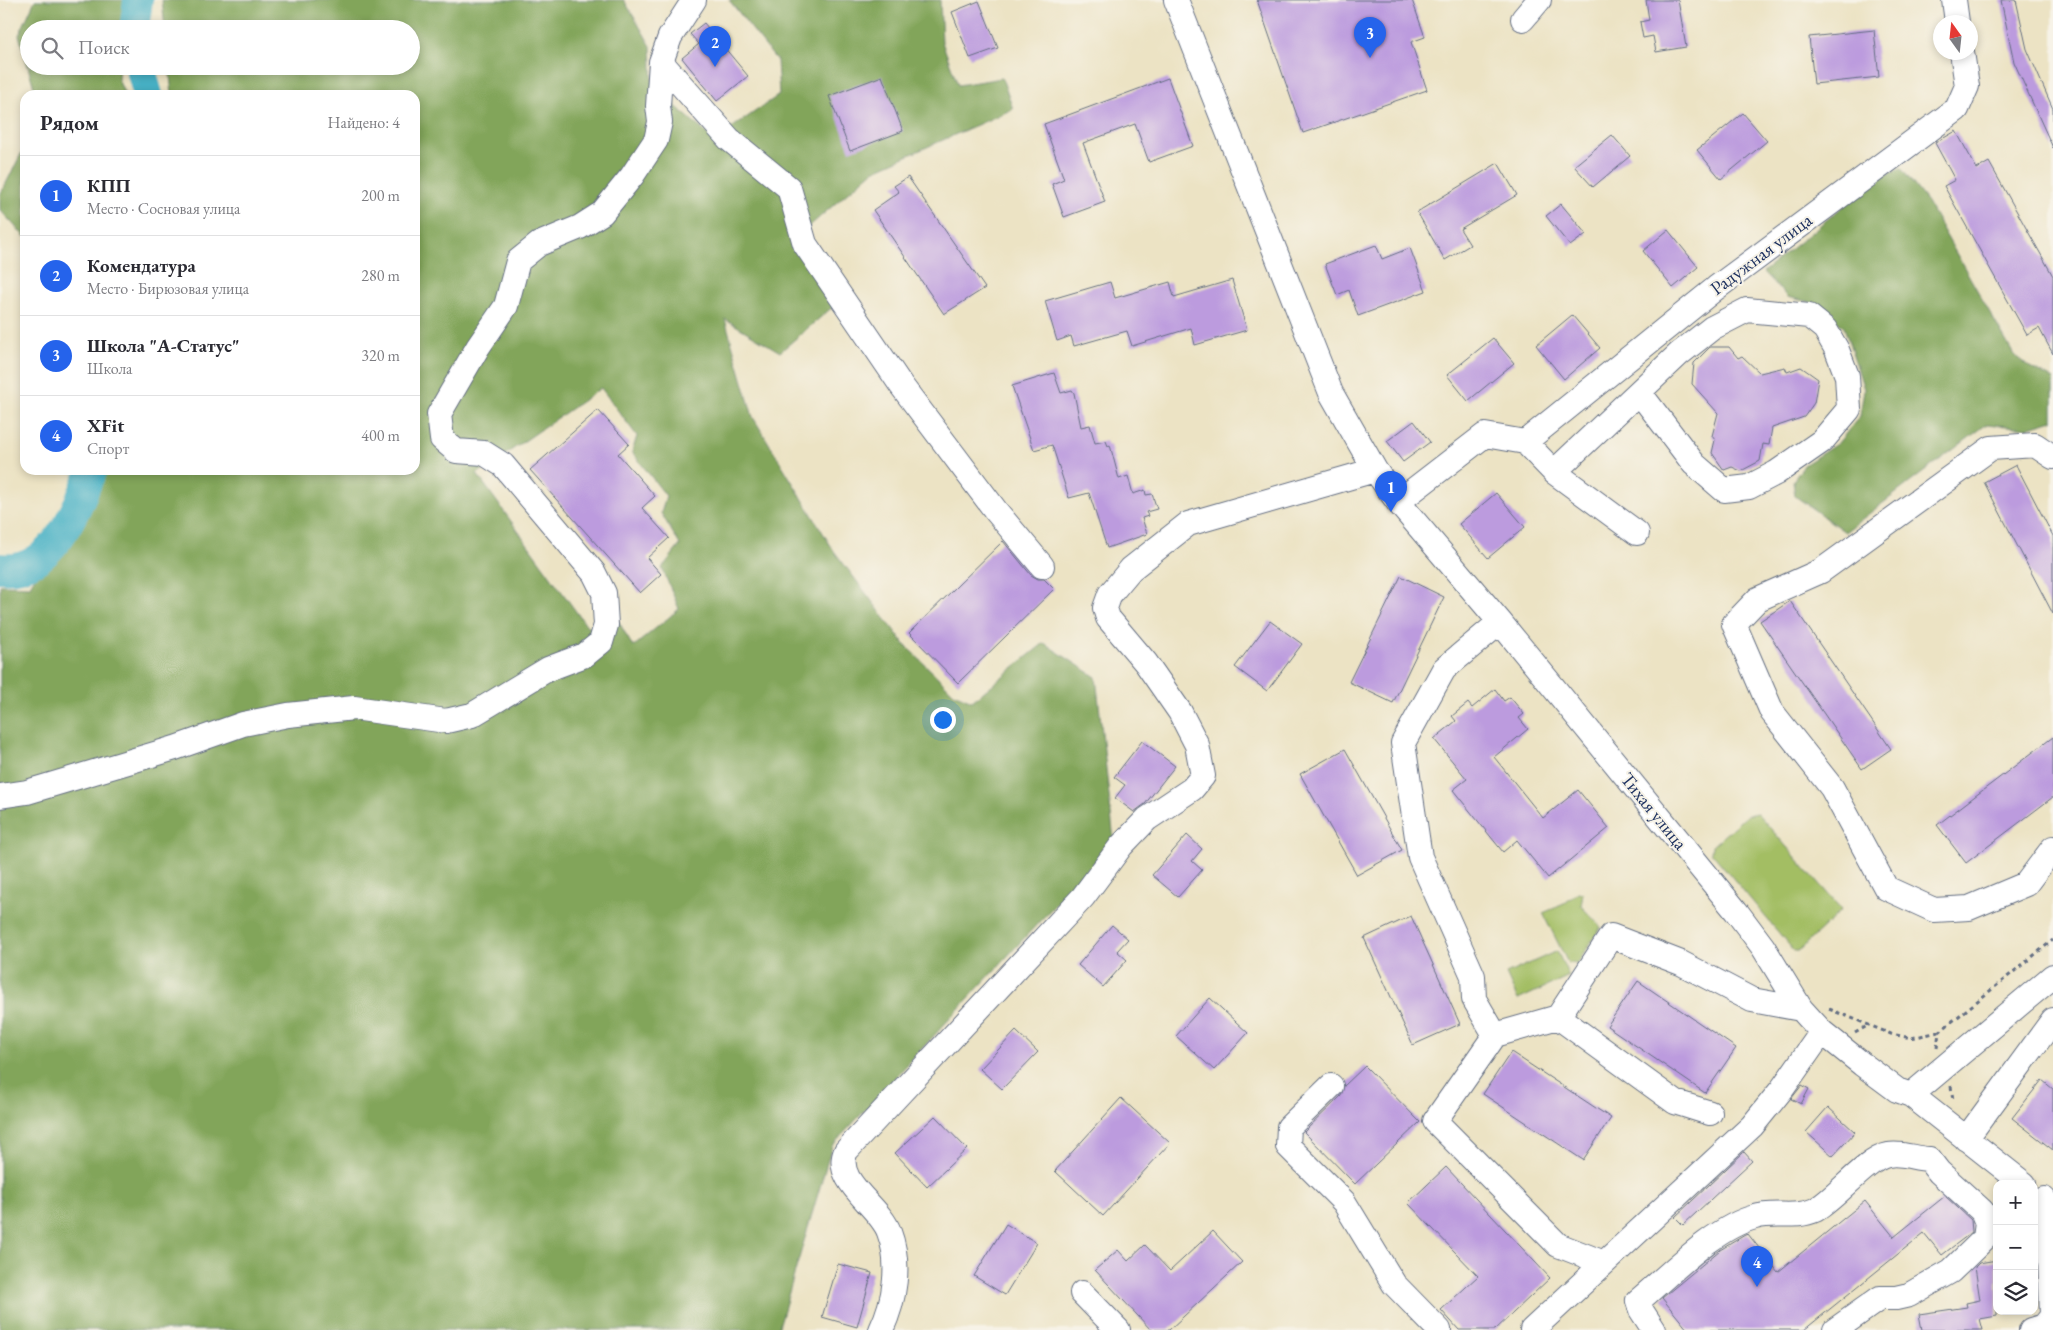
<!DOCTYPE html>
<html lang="ru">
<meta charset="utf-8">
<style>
body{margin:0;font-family:"EB Garamond",serif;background:#f2f2f3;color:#2b2b33}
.controls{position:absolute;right:15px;bottom:15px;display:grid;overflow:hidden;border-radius:10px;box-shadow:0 2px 8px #0003}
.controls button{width:45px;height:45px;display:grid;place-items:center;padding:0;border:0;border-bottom:1px solid #e1e1e2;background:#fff;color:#2b2b33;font:25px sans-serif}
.compass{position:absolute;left:1933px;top:15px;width:45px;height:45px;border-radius:50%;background:#fff;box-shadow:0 2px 8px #0003;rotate:345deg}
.you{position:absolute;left:942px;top:719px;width:18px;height:18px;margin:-12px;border:4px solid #fff;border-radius:50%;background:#1a73e8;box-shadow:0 0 0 8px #1a73e833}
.badge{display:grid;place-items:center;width:32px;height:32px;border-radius:50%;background:#2563eb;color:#fff;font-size:16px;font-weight:700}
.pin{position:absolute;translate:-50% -41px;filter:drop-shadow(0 1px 2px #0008)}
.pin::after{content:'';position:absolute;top:26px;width:18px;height:15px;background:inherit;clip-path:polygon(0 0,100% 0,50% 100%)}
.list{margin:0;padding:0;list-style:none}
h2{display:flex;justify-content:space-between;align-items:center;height:65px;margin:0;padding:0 20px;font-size:21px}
h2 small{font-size:16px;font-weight:400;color:#7c7c81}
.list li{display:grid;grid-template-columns:32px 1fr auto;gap:15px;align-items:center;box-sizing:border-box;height:80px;padding:0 20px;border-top:1px solid #e1e1e2}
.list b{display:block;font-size:19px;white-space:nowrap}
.list p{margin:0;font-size:16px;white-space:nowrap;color:#7c7c81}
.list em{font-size:16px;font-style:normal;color:#7c7c81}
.icon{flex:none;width:28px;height:28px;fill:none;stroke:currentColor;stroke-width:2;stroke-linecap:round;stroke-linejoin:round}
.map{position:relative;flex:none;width:2053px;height:1330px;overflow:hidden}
.search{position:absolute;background:#fff;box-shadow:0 2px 8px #0003;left:20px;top:20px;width:400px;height:55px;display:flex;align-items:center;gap:12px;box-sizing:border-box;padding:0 18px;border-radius:28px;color:#7c7c81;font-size:19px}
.panel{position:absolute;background:#fff;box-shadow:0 2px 8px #0003;left:20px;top:90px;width:400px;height:385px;border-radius:15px}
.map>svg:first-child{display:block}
.green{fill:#a3be64;stroke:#5f7661}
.forest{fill:#82a55a;stroke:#4e6a5c;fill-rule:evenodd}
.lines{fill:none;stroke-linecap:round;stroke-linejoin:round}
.river{stroke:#46b1c5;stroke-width:30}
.building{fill:#bc9bde}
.minor-casing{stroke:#646e82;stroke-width:26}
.path{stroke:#646e82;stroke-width:3;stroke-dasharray:4 4;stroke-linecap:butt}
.minor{stroke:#fff;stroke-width:24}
.labels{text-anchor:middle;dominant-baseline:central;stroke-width:4;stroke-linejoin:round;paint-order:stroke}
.street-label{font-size:19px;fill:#1b2f5e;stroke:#f7f3e8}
</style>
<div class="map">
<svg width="2053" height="1330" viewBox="0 0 2053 1330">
<rect width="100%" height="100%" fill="#f7f3e8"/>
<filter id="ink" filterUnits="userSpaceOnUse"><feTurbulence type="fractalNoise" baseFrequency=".02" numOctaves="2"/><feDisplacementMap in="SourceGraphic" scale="10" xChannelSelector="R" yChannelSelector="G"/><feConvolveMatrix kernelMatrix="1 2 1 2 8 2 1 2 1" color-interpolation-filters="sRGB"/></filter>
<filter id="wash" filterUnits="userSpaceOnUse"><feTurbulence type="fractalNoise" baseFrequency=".0096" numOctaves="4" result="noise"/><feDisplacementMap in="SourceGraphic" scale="20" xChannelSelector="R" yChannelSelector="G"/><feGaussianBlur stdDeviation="1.12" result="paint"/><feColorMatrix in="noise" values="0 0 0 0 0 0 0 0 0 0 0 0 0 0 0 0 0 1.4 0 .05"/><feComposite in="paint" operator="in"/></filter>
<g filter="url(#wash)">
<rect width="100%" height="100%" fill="#ece3c4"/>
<path class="green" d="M1757,813l85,97 -44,41h-4l-83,-99 1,-6 35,-31z
M1578,892l5,1 -2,13 20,21 -24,37 -9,-1 -25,-50 21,-9z
M1557,951l12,25 -51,24 -12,-26z"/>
<path class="forest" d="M35,0h91l-3,29h-94v37h90l-1,13 7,16h-89l-17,-60z
M162,0h462l27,46 2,40 61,54 65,-45 -2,-34 -48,-61h211l2,42 16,43 44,-7 11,31 -140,62 -75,65 37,69 -55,47 -55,-33 28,98 81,134 72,95 48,47 18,8 72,-58 52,34 18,164 -282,305 -54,184h-778v-745l30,1 65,-116h320v-375h-243l-3,-29h242v-37h-246zM601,388l36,48 -5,16 34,44 -5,17 19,32 -18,23 17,41 -46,38 -18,-32 -27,13 -111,-154z
M25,146v91l-25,-27v-15z
M1901,168l26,34 87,153 14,11 25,13v41l-26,8 -40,-4 -142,108 -50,-36 -2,-15 11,-16 34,-22 22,-27 4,-27 -20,-62 -31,-24 -26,-6 -24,-25 117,-96z"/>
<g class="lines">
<path class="river" d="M134,29l4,-29
M140,66l8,29
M0,568c52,7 77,-59 92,-98"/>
</g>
<g id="blocks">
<path class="building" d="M1257,0h155l13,37 -14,5 16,48 -124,43z
M1646,0h32l8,47 -30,5 -3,-16 -10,2 -3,-16 9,-2z
M2001,0h15l11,49 26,60v39l-39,-86z
M979,1l19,47 -28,10 -18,-46z
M704,23l44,53 -31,25 -35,-43 17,-14 -9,-10z
M1874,30l5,47 -65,7 -5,-47z
M882,76l21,55 -53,20 -21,-55z
M1168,78l25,68 -44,16 -14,-38 -52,19 22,59 -41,15 -12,-33 12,-5 -20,-55z
M1743,113l24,28 -46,38 -24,-29z
M1956,131l21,38 12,-7 64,114v78l-14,-26 -12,7 -83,-149 11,-6 -20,-37z
M1612,135l18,21 -37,31 -19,-21z
M1498,163l19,32 -57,34 10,16 -25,15 -28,-48z
M908,177l77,111 -41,26 -71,-104 26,-18 -5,-6z
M1561,204l25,30 -16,12 -24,-30z
M1668,230l30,37 -25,21 -30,-37z
M1376,245l6,14 28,-11 16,43 -68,25 -9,-26 -12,5 -12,-31z
M1232,280l15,50 -52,15 -4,-17 -59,18 -5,-15 -53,15 -3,-10 -14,5 -12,-40 65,-19 5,16 55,-16 4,15z
M1572,315l28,33 -36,31 -28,-34z
M1493,338l21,25 -46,38 -21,-26z
M1710,347h19l9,11 4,-2 18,17 25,-6 2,5 14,-5 17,12 -4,24 -10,14 -32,11 -3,17 -6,-1 -3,17 -19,10 -9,-4 -8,3 -12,-17 3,-13 -3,-4 6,-23 -26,-29 2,-21z
M1054,373l7,20 11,-3 2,3 7,34 9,-2 5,18 11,-2 2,5 2,-1 9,34 9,-3 5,18 12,-4 1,5 6,-1 5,15 -11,3 2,4 -6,2 5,16 -40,14 -18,-55 -20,5 -17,-53 -18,5 -22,-64z
M598,410l31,34 -11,10 37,42 -13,12 27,30 -22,20 14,16 -21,19 -110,-123z
M1414,421l16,21 -27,20 -16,-21z
M2016,465l37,71v78l-69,-132z
M1496,493l29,34 -37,31 -29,-34z
M1003,541l28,34 7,4h6l10,10 -96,94 -49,-50z
M1401,576l43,21 -51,106 -44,-21z
M1790,601l101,148 -29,20 -102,-148z
M1270,621l32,23 -35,47 -32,-24z
M1495,689l9,12 6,-4 14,17 -5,4 9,11 -34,28 49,61 35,-28 31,38 -61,50 -31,-38 -14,12 -50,-62 14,-11 -33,-40 22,-18 -4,-5 16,-13 4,5z
M2053,737v60l-87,66 -29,-38z
M1142,741l33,25 -30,38 -11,8 -19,-14 10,-13 -11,-8z
M1345,749l57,101 -45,25 -57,-101z
M1187,835l15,14 -10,12 10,9 -24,27 -26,-22z
M1411,916l49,108 -47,21 -49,-107z
M1112,925l16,14 -11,12 10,9 -24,27 -25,-22z
M1638,981l98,67 -31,45 -98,-67z
M1210,998l38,35 -34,37 -38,-34z
M1016,1031l22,21 -36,37 -22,-20z
M1511,1052l100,66 -28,42 -100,-66z
M1365,1066l55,56 -65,62 -51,-52 37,-36 3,-10z
M2042,1080l11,9v61l-41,-32z
M1802,1085l7,4 -8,15 -10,-5z
M1121,1098l49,45 -67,73 -48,-45z
M1828,1107l27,25 -22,24 -27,-24z
M935,1116l32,33 -40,38 -32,-34z
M1744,1152l8,9 -69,64 -8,-8z
M1446,1167l104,111 -55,52h-36l-18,-20 37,-34 -70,-73z
M1945,1196l26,24 1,12 -30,23 -18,-22 -120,97h-116l-26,-32 58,-48 25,-15 3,-1 30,38 87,-71 29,36z
M1006,1224l31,19 -32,52 -31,-19z
M1213,1231l29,31 -73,68h-18l-56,-60 23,-20 10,11 17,-16 25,26z
M1997,1260v56l-17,3 3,11h-61l-3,-16 48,-7 -1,-4 14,-3 -5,-33 4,-4z
M838,1264l34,9 -15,54 -35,-10z"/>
</g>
</g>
<g filter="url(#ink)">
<use href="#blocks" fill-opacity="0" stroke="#646e82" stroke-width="1"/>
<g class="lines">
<g class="minor-casing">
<path id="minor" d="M1176,0l155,393 44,77 23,32 102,120 236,289 27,36 38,62 21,23 40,32 35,26 14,5 113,89
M1954,0l3,22
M1523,19l16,-19
M661,62l68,77 60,49 16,56 96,141 95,126 46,55
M1525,442l191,-154 241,-179 10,-23 -5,-34
M1525,442l29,30 83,61
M2053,457l-18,-12 -44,3 -170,123 -63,28 -24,25 38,88 60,76 54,100 48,22 35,-2 57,-24 27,-36
M1554,472l125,-118 33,-26 35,-18 62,6 16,13 12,21 10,26 2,33 -27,32 -46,32 -27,14 -25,3 -30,-26 -55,-72
M1398,502l87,-67 40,7
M0,796l27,-4 148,-44 68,-24 45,-9 66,-7 92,13 26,-6 76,-46 37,-14 16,-13 5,-17 -2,-32 -10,-20 -91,-108 -19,-12 -28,-2 -14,-12 -3,-25 39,-67 28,-41 12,-45 21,-17 41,-17 22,-14 30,-37 24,-36 4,-18 -2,-16 3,-44 9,-25 24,-37
M1558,1017l117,85 35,11
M1495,1035l-21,-36 -1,-23 -53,-119 -17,-114 41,-74 56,-47
M1331,1086l-42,41 -1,19 56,56 50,82 45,46
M1911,1095l142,-119
M1966,1139l87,-119
M1604,1263l-46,-18 -123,-124 60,-86 63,-18 53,-81 70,27 71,37 49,9
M1082,1293l36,37
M881,1330c14,-30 20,-66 8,-98 -9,-26 -57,-51 -43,-81l237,-254 38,-51 26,-27 45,-30 11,-13 -6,-31 -17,-33 -34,-49 -38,-45 -3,-10 5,-14 21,-25 57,-45 187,-54
M1532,1330l220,-204 30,-37 40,-57
M1654,1330l-13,-20 -3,-9c32,-27 77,-74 117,-84 20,-6 40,2 60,-7 20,-10 51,-51 73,-55 14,-3 27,4 41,4
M1835,1330l45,-32h16l13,-3 42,-24 34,-33 2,-15 -5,-12 -43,-39 -10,-13
M2031,1330l13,-4 8,-10 -3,-88 -5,-29"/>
</g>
<path class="path" d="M1829,1009l62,25 20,4 28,-6
M1855,1033l14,-8
M1937,1048l2,-16 114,-92
M1951,1086l2,14"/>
<use href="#minor" class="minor"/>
</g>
</g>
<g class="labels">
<g class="street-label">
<text transform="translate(1761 254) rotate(-37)">Радужная улица</text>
<text transform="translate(1654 811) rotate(51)">Тихая улица</text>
</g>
</g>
</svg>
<div class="controls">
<button>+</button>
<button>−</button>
<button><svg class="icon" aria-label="layers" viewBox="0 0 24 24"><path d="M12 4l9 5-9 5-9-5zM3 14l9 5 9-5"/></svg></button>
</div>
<svg class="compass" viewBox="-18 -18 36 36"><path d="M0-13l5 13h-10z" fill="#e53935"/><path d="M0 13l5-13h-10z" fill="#7c7c81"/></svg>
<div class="you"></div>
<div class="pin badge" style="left:1391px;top:512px">1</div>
<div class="pin badge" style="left:715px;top:67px">2</div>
<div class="pin badge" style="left:1370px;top:58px">3</div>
<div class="pin badge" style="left:1757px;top:1287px">4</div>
<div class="search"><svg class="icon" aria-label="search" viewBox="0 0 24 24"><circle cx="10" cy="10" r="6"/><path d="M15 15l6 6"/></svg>Поиск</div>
<section class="panel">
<h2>Рядом<small>Найдено: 4</small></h2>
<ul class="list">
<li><span class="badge">1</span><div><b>КПП</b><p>Место · Сосновая улица</p></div><em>200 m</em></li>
<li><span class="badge">2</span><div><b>Комендатура</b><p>Место · Бирюзовая улица</p></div><em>280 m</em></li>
<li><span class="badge">3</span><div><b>Школа &quot;А-Статус&quot;</b><p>Школа</p></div><em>320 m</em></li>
<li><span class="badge">4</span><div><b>XFit</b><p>Спорт</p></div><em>400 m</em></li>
</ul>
</section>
</div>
